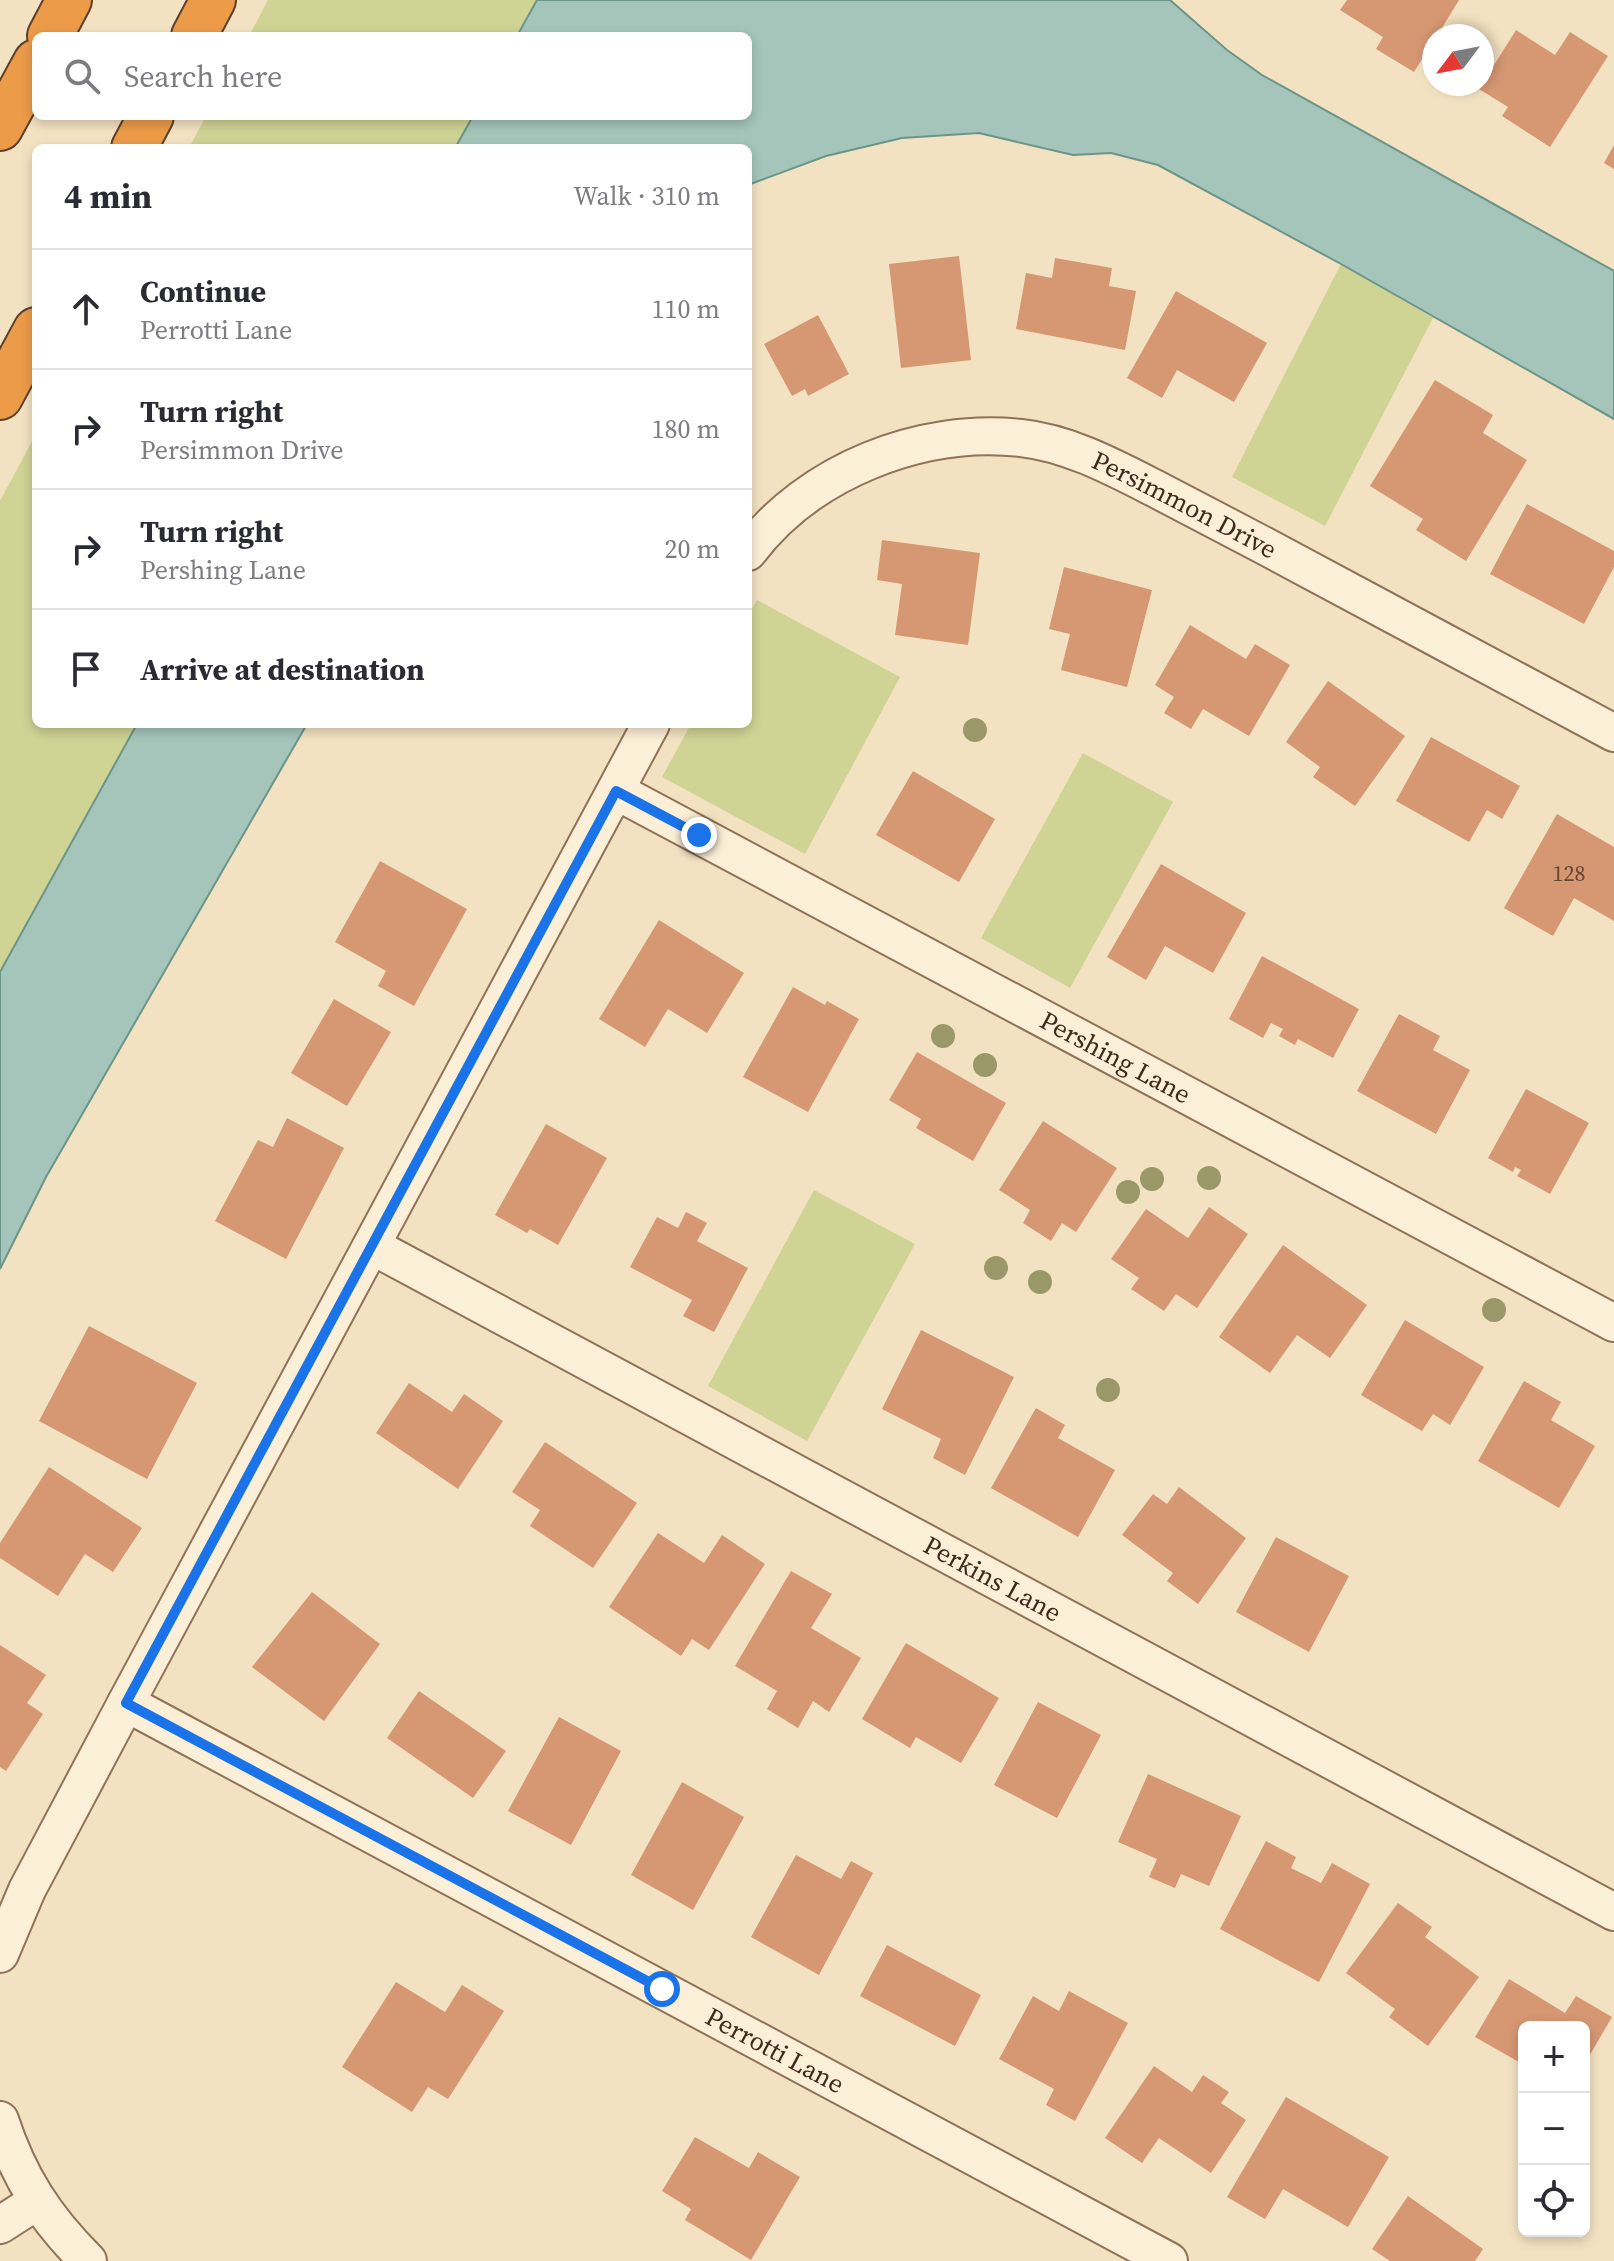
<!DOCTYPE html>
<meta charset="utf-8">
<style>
body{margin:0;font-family:"Source Serif 4",serif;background:#f7f7f7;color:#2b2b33}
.controls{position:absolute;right:24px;bottom:24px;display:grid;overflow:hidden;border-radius:12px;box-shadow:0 4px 12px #0003}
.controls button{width:72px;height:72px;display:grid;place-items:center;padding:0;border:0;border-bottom:2px solid #e1e1e2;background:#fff;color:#2b2b33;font:40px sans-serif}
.compass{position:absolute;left:1422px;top:24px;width:72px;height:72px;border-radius:50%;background:#fff;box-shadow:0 4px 12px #0003;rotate:238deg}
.stop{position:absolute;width:24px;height:24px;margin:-18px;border:6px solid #1a73e8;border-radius:50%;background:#fff}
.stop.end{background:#1a73e8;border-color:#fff;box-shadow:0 2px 8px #0008}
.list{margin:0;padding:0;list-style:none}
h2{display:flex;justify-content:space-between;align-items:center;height:104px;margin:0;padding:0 32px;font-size:34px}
h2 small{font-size:26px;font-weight:400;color:#7c7c81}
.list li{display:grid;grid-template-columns:52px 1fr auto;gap:24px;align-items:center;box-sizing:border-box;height:120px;padding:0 32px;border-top:2px solid #e1e1e2}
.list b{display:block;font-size:30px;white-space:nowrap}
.list p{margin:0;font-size:26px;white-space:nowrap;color:#7c7c81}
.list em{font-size:26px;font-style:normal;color:#7c7c81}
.icon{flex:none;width:44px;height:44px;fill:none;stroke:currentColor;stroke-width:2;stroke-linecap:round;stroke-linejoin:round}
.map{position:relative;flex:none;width:1614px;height:2261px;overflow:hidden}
.search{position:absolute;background:#fff;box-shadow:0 4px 12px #0003;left:32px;top:32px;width:720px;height:88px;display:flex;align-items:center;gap:20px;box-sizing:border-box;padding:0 28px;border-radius:12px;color:#7c7c81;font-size:30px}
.panel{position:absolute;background:#fff;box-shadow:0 4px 12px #0003;left:32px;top:144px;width:720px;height:584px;border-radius:12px}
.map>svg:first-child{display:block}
.green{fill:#cfd394}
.water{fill:#a5c5ba;stroke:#6a9588;stroke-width:2}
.building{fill:#d69773}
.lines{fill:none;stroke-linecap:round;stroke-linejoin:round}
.minor-casing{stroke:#8f7257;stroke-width:40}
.motorway-casing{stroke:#5d402b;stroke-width:48}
.minor{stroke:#fcefd7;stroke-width:36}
.motorway{stroke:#ec9b49;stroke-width:44}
.tree{fill:#9a9869}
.route{stroke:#1a73e8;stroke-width:10}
.labels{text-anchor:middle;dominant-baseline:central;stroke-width:6;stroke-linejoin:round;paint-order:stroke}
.number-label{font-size:22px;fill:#644632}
.street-label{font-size:26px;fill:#3e2b1c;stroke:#f9ecd3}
</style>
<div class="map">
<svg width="1614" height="2261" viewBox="0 0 1614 2261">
<rect width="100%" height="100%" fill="#f3e2c2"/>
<path class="green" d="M268,0h269l-20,36h-268z
M206,116h267l-18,32h-266z
M1341,264l92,54 -108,208 -93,-49z
M36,434v290h101l-137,248v-471z
M757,600l143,77 -95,177 -143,-77 29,-53h57v-108z
M1083,753l90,49 -103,186 -89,-50z
M814,1190l101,54 -108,197 -99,-55z"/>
<path class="water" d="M537,0h633l57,50 35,25 352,196v148l-273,-155 -183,-99 -47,-12 -38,2 -94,-22 -77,5 -76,18 -78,29v-37h-293l18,-32h275v-80h-231z
M137,724h170l-261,453 -46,92v-297z"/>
<path class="building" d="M1347,0h112l-22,36h-3v4l-20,32 -38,-23 7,-12 -43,-27z
M1516,30l39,25 15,-23 38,24 -58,91 -48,-31 6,-9 -29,-18z
M1614,145v24l-10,-6z
M959,256l12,104 -70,8 -12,-104z
M1055,258l57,10 -3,18 27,5 -11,59 -109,-21 10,-56 26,5z
M1176,291l91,52 -33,59 -57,-32 -15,28 -35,-20z
M818,315l31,59 -41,22 -3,-7 -13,7 -28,-52z
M1435,380l58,35 -10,18 44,27 -61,101 -50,-31 7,-11 -53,-33z
M1527,504l87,47v16l-30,57 -94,-50z
M882,540l98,13 -12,92 -73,-10 7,-51 -25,-4z
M1064,567l88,23 -25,97 -66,-17 9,-36 -21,-5z
M1190,625l56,34 9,-15 35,21 -41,71 -46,-27 -12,20 -27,-16 10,-16 -19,-12z
M1328,681l77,55 -50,70 -42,-29 7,-10 -34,-25z
M1431,737l89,49 -18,33 -15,-9 -18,32 -73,-41z
M913,771l82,48 -36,63 -83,-47z
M1557,814l57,33v74l-40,-23 -21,38 -49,-28z
M380,861l87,48 -53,97 -36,-20 8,-15 -51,-29z
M1161,864l85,49 -33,60 -48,-27 -19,34 -39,-23z
M659,920l85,53 -37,60 -39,-24 -23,38 -46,-28z
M1262,956l97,53 -26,49 -35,-19 -3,6 -16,-9 4,-7 -12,-6 -8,15 -34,-19z
M793,987l32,18 2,-4 32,18 -51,93 -65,-35z
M334,999l57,33 -44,74 -56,-33z
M1399,1014l41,22 -7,14 37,20 -34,64 -79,-43z
M917,1052l89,51 -33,58 -57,-33 5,-9 -32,-19z
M1526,1089l63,34 -39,71 -33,-18 4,-6 -6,-3 -2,5 -25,-14z
M287,1118l57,30 -58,111 -71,-38 43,-81 15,7z
M1043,1121l74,47 -41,64 -14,-9 -11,18 -28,-18 7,-13 -31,-20z
M546,1124l61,34 -49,87 -28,-16 -3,4 -32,-18z
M1209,1207l39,27 -51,74 -21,-14 -12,17 -33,-22 8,-11 -28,-19 35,-50 42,29z
M686,1212l21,11 -10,18 51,27 -34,64 -31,-16 9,-16 -62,-33 27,-50 21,11z
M1283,1245l84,60 -37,53 -33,-23 -27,38 -51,-36z
M1405,1320l79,47 -34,58 -17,-11 -11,17 -61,-36z
M89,1326l108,57 -50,96 -108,-58z
M921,1330l93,47 -49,98 -32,-17 8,-19 -59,-30z
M1524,1381l37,21 -10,18 44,26 -36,62 -81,-47z
M409,1383l43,29 12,-18 39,27 -45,68 -82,-56z
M1036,1408l29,17 -7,13 57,32 -37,67 -87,-49z
M545,1442l92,61 -44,65 -63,-42 10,-16 -28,-18z
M49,1467l93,61 -29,44 -28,-18 -27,42 -58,-38v-15z
M1179,1487l67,51 -48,66 -31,-23 6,-8 -51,-38 31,-41 14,10z
M658,1533l46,30 18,-28 43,29 -56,86 -17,-11 -11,17 -72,-49z
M1276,1537l73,39 -40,76 -73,-40z
M791,1571l41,23 -21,34 50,30 -32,54 -16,-11 -15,27 -31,-19 10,-18 -42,-25z
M312,1592l68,52 -56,77 -72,-54z
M906,1643l93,55 -38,65 -45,-26 -6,11 -48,-29z
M0,1645l46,30 -19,28 16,11 -37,57 -6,-4z
M419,1691l87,60 -33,47 -86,-60z
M1038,1702l63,33 -44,83 -63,-33z
M559,1717l62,34 -50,94 -63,-34z
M1148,1774l93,42 -32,70 -28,-12 -6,14 -26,-11 8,-18 -39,-17z
M682,1782l62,35 -51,93 -62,-35z
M1266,1841l30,16 -5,11 30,15 11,-20 38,21 -51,98 -99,-53z
M796,1855l45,24 10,-18 22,12 -54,102 -68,-38z
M1398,1903l34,24 -7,10 54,40 -51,69 -39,-29 6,-8 -49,-36z
M887,1945l94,50 -26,51 -95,-50z
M1509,1979l56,34 11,-17 36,21 -28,48v-38h-60v38l-49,-28z
M396,1982l49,30 17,-27 42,26 -56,88 -20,-12 -16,25 -70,-45z
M1069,1991l59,32 -53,98 -29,-16 8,-16 -55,-30 34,-63 26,15z
M1154,2066l38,26 11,-17 26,17 -8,11 25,17 -35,53 -52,-35 -17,25 -37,-25z
M1286,2097l103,60 -41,70 -65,-38 -18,30 -38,-22z
M695,2137l54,31 9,-16 42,25 -49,83 -66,-40 6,-11 -29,-18z
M1408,2196l75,53 -8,12h-85l-18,-12z"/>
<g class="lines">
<g class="minor-casing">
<g id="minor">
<path id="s1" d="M748,552c61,-81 173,-125 273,-114 47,5 92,29 135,51 35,18 71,37 107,56 117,63 234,125 351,188"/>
<path id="s2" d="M616,791l998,532"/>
<path id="s3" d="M372,1246l1242,666"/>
<path id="s4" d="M126,1703l1043,558"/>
<path d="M0,1954l27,-64 99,-187 525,-979"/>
<path d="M0,2120c19,58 45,98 88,141"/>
<path d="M0,2225l36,-23"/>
</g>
</g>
<g class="motorway-casing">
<path id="motorway" d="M50,36l19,-36
M194,36l19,-36
M0,128l36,-66
M134,148l17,-32
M0,397l36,-67"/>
</g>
<use href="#minor" class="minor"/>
<use href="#motorway" class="motorway"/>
</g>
<g class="tree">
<circle cx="975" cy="730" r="12"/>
<circle cx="943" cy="1036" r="12"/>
<circle cx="985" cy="1065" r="12"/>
<circle cx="1209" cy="1178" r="12"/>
<circle cx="1152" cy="1179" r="12"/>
<circle cx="1128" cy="1192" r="12"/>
<circle cx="996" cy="1268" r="12"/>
<circle cx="1040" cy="1282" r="12"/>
<circle cx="1494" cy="1310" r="12"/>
<circle cx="1108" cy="1390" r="12"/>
</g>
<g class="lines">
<path class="route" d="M662,1989l-536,-286 490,-912 83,44"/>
</g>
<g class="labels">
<g class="number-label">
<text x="1569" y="873">128</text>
</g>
<g class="street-label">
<text stroke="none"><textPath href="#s1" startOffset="486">Persimmon Drive</textPath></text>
<text stroke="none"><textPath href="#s2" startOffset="566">Pershing Lane</textPath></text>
<text stroke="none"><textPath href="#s3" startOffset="704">Perkins Lane</textPath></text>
<text stroke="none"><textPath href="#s4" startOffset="736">Perrotti Lane</textPath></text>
</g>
</g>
</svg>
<div class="controls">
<button>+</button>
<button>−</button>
<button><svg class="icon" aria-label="locate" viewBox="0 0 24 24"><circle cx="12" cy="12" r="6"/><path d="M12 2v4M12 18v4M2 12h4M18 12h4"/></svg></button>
</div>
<svg class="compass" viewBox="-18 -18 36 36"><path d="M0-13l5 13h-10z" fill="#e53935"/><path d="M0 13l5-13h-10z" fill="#7c7c81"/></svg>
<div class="stop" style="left:662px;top:1989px"></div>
<div class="stop end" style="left:699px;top:835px"></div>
<div class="search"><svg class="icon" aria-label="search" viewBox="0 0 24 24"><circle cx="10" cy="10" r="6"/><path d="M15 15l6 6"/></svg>Search here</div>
<section class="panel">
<h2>4 min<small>Walk · 310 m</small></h2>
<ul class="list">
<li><svg class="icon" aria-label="ahead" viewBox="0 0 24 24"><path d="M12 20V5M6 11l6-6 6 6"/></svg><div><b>Continue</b><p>Perrotti Lane</p></div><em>110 m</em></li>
<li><svg class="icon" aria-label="right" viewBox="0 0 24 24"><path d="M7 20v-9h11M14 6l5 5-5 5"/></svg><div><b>Turn right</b><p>Persimmon Drive</p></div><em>180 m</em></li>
<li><svg class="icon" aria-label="right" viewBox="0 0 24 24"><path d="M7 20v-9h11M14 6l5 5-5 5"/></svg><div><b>Turn right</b><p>Pershing Lane</p></div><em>20 m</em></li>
<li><svg class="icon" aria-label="arrive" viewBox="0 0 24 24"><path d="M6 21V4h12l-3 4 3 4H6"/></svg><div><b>Arrive at destination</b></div></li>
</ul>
</section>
</div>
